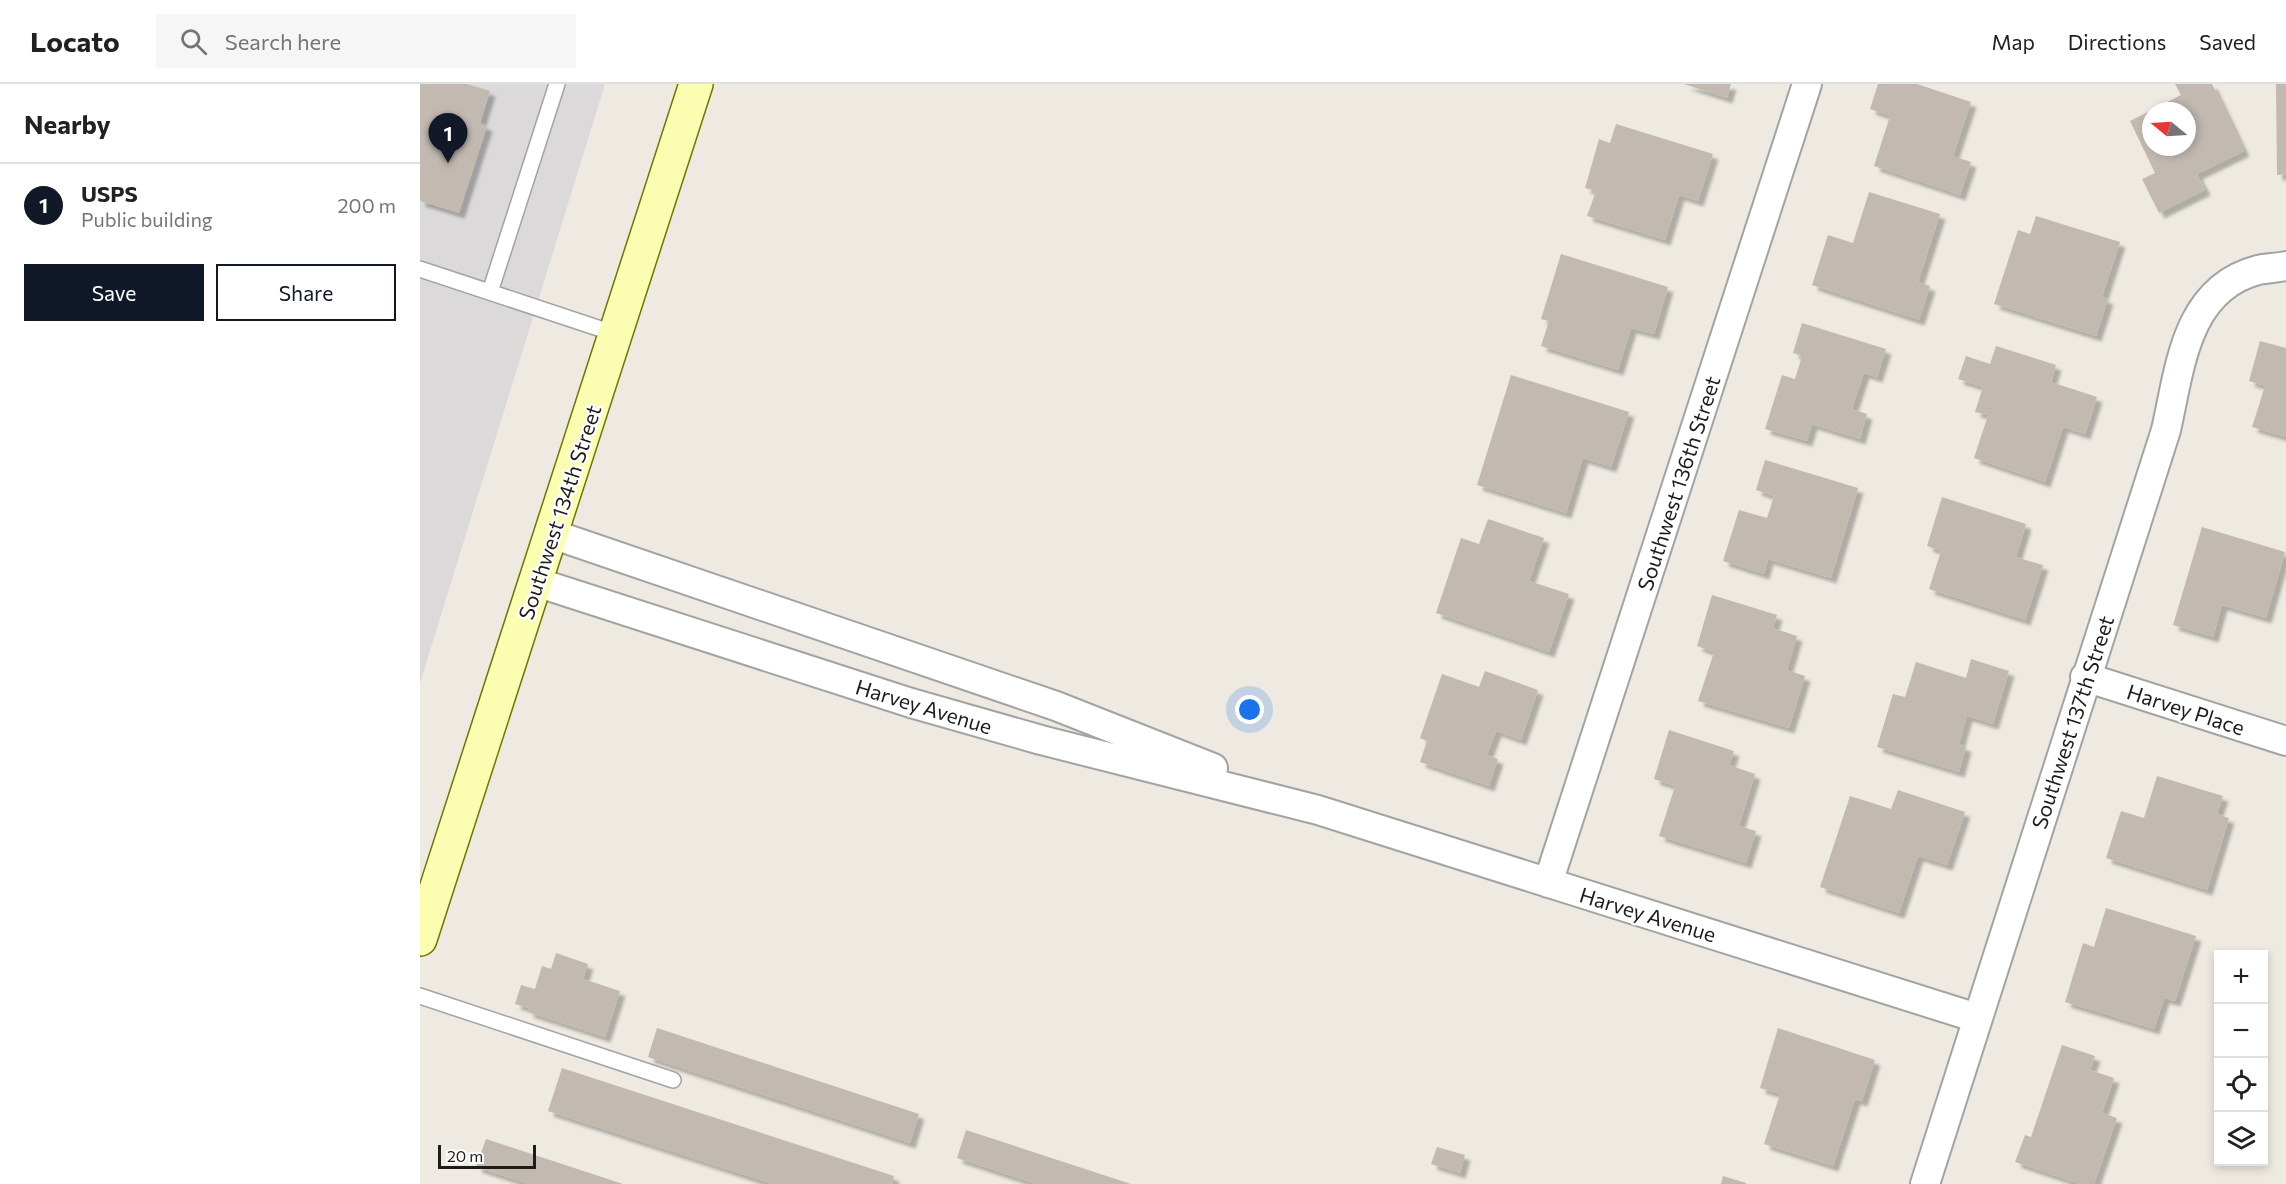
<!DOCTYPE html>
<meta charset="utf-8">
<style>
body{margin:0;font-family:Commissioner,sans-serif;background:#f6f6f6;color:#202124}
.controls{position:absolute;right:18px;bottom:18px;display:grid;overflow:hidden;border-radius:0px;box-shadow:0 3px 9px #0003}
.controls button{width:54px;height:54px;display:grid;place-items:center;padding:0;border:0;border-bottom:2px solid #e0e0e0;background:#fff;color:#202124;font:30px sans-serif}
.compass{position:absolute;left:1722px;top:18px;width:54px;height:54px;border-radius:50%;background:#fff;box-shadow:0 3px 9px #0003;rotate:288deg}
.scale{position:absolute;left:18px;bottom:15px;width:98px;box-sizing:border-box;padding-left:6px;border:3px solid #1c1c1c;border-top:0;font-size:16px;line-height:21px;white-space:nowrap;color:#1c1c1c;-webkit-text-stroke:4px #fff;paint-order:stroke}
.you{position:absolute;left:830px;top:626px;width:21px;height:21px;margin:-15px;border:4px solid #fff;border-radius:50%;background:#1a73e8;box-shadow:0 0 0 9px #1a73e833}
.badge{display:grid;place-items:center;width:39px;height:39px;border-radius:50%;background:#111827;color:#fff;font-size:20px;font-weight:700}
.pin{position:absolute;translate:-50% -50px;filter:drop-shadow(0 2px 3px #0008)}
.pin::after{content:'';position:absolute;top:32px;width:21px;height:18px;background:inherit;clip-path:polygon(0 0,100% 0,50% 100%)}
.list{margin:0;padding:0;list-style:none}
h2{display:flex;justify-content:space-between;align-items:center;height:78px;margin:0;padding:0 24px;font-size:26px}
h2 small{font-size:20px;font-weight:400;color:#757577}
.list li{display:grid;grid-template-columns:39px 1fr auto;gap:18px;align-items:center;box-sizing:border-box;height:84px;padding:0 24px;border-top:2px solid #e0e0e0}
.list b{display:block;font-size:22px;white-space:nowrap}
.list p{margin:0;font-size:20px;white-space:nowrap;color:#757577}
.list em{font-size:20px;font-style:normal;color:#757577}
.actions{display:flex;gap:12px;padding:18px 24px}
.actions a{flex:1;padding:14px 0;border:2px solid #111827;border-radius:0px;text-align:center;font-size:21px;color:#111827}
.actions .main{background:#111827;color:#fff}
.icon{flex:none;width:33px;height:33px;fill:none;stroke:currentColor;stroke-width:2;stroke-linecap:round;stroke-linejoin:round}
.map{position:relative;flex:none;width:1866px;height:1100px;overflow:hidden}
header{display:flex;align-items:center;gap:36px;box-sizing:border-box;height:84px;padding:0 30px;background:#fff;border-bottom:2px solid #e0e0e0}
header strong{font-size:28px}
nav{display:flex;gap:33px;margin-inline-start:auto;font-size:21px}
.search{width:420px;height:54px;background:#f6f6f6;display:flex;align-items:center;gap:15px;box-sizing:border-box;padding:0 21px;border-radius:0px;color:#757577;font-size:22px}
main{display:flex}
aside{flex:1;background:#fff}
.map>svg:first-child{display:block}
.residential{fill:#dbd9d9}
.building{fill:#c2b9b1;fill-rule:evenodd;filter:url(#shadow)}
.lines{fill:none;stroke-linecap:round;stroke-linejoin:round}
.lane-casing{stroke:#a3a3a3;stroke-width:18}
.street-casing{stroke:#a3a3a3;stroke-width:32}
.secondary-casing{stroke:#6d7700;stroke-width:36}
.lane{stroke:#fff;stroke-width:15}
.street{stroke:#fff;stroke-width:28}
.secondary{stroke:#fbfdb1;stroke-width:33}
.labels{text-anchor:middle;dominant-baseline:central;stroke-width:4.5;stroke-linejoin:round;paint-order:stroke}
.street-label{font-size:21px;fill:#1c1c1c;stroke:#fff}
</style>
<header>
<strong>Locato</strong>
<div class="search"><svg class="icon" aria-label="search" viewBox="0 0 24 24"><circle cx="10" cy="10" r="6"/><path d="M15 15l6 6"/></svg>Search here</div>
<nav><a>Map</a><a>Directions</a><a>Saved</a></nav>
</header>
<main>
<aside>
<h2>Nearby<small></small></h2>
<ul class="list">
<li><span class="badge">1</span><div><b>USPS</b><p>Public building</p></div><em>200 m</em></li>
</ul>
<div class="actions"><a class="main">Save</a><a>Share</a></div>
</aside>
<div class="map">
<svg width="1866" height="1100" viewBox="0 0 1866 1100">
<defs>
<filter id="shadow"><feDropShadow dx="5.5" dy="5.5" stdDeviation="1.5" flood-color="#0004"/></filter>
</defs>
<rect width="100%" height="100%" fill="#eeeae1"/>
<path class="residential" d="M0,0h185l-185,599z"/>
<path class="building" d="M0,0h47l23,7 -10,32 7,3 -28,87 -39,-12z
M1264,0h47l-4,14z
M1458,0h39l54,18 -18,54 18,6 -11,33 -86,-29 16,-50 -20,-7z
M1755,0h37l32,67 -47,23 8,16 -46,23 -17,-34 13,-6 -25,-52 51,-26zM1731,27h36v36h-36z
M1856,0h10v90l-9,1z
M1196,40l97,30 -15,47 -19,-6 -14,45 -78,-24 9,-25 -11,-3 14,-49 11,4z
M1449,108l71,22 -22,68 12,4 -11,34 -107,-35 16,-50 25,8z
M1616,132l84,26 -18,55 6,2 -12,37 -102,-32 24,-74 12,4z
M1141,170l107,33 -14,47 -23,-6 -13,42 -77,-24 8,-25 -8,-2z
M1382,239l84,26 -9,28 -13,-4 -12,36 15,5 -7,25 -48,-15 -5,17 -42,-12 17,-54 13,4 7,-23 -9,-3z
M1840,257l26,7v89l-34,-10 13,-41 -16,-5z
M1576,262l60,19 -5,17 46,15 -12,37 -22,-7 -18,55 -71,-24 14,-43 -13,-3 8,-25 -25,-8 8,-23 24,8z
M1091,291l118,37 -18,55 -28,-9 -17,55 -89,-28z
M1345,376l93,28 -27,90 -63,-19 -4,15 -41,-13 16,-51 28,8 7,-22 -18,-6z
M1522,413l84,27 -10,33 27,8 -18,55 -96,-31 12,-38 -14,-5z
M1068,435l56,19 -15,43 40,13 -20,58 -113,-39 25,-75 18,6z
M1782,443l83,25 -19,66 -44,-13 -9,32 -40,-12z
M1292,511l65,20 -4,13 24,8 -10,34 18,6 -16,52 -91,-27 16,-49 -17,-6z
M1551,575l38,12 -16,53 -26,-8 -8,28 7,3 -7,25 -82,-25 16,-53 12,3 11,-35 50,16z
M1065,587l53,19 -17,50 -25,-9 -9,24 11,4 -9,27 -69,-24 7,-21 -7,-3 22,-64 37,13z
M1249,646l65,21 -5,14 26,9 -16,52 17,5 -10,32 -87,-27 16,-50 -21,-7z
M1737,692l66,20 -6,18 12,4 -22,72 -101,-32 15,-47 23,7z
M1478,706l67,22 -18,53 -29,-9 -19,57 -79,-26 30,-91 41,13z
M1686,824l90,28 -21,65 -11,-3 -10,31 -89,-27 18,-59 11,4z
M136,869l32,11 -5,15 37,12 -15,46 -77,-25 1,-4 -14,-4 6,-19 14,4 7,-23 9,3z
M237,944l262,86 -9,29 -262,-86z
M1358,944l97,32 -13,41 -7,-2 -22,67 -69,-22 16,-50 -20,-6z
M1642,961l33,11 -5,14 24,8 -12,35 15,5 -23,66h-14l-65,-22 10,-27 6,2z
M142,984l332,108 -2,8h-120l-224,-73z
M546,1046l165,54h-95l-79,-26z
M66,1055l137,45h-94l-53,-17z
M1017,1063l28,8 -5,18 -29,-9z
M1303,1092l23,7v1h-25z"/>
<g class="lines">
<g class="lane-casing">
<path id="lane" d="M0,185l196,65
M70,208l67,-208
M0,912l253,84"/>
</g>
<g class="street-casing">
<path id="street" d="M132,450l504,172 157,62
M116,498l375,121 130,37 277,70 659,208
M1665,593l201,64
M1128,799l259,-799
M1505,1100l241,-754c14,-61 19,-141 92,-160 9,-2 19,-2 28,-4"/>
</g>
<g class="secondary-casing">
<path id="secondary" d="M0,855l276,-855"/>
</g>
<use href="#lane" class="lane"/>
<use href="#street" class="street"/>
<use href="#secondary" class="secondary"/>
</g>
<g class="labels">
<g class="street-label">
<text transform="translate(1258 399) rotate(-72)">Southwest 136th Street</text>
<text transform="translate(139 428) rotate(-72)">Southwest 134th Street</text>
<text transform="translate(504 622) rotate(17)">Harvey Avenue</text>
<text transform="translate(1766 625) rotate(18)">Harvey Place</text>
<text transform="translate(1652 638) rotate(-72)">Southwest 137th Street</text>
<text transform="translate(1228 830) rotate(17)">Harvey Avenue</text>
</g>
</g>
</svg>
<div class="controls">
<button>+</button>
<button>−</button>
<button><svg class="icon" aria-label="locate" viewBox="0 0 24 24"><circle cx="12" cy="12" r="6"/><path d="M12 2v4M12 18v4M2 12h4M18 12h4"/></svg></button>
<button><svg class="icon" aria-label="layers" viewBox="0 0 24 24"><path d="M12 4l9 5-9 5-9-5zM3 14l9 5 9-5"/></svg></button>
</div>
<svg class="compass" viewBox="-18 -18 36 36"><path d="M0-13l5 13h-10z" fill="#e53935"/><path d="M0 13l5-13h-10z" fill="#757577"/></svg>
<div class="scale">20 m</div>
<div class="you"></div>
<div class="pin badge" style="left:28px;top:79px">1</div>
</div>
</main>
